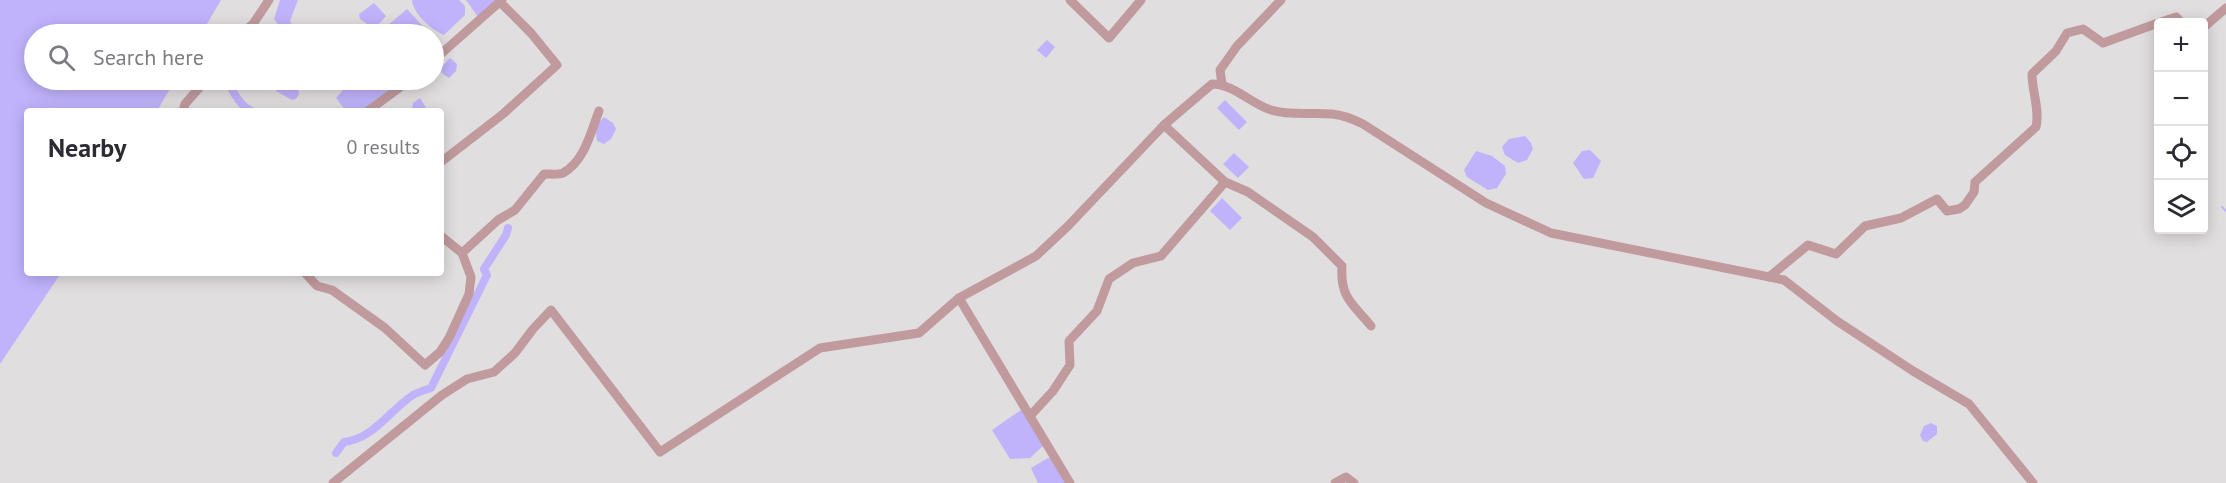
<!DOCTYPE html>
<meta charset="utf-8">
<style>
:root{--surface:#fff;--page:#f7f7f7;--text:#2b2b33;--muted:#7c7c81;--line:#e1e1e2}
body{margin:0;font-family:"PT Sans",sans-serif;background:var(--page);color:var(--text)}
.controls{position:absolute;right:18px;top:18px;display:grid;overflow:hidden;border-radius:6px;box-shadow:0 3px 15px #0003}
.controls button{width:54px;height:54px;display:grid;place-items:center;padding:0;border:0;border-bottom:2px solid var(--line);background:var(--surface);color:var(--text);font:30px sans-serif}
.list{margin:0;padding:0;list-style:none}
h2{display:flex;justify-content:space-between;align-items:center;height:78px;margin:0;padding:0 24px;font-size:26px}
h2 small{font-size:20px;font-weight:400;color:var(--muted)}
.icon{flex:none;width:33px;height:33px;fill:none;stroke:currentColor;stroke-width:2;stroke-linecap:round;stroke-linejoin:round}
.map{position:relative;flex:none;width:2226px;height:483px;overflow:hidden}
.search{position:absolute;background:var(--surface);box-shadow:0 3px 15px #0003;left:24px;top:24px;width:420px;height:66px;display:flex;align-items:center;gap:15px;box-sizing:border-box;padding:0 21px;border-radius:33px;color:var(--muted);font-size:22px}
.panel{position:absolute;background:var(--surface);box-shadow:0 3px 15px #0003;left:24px;top:108px;width:420px;height:168px;border-radius:6px}
.map>svg:first-child{display:block}
</style>
<div class="map">
<svg width="2226" height="483" viewBox="0 0 2226 483">
<rect width="100%" height="100%" fill="#e1dedf"/>
<!-- water -->
<g fill="#c0b3fc">
<polygon points="0,0 221,0 201,34 34,34 34,80 175,80 157,111 27,111 27,273 61,273 0,364"/>
<polygon points="280,0 298,0 290,21 298,34 285,34 274,19"/>
<path d="M 412,0 L 459,0 L 465,6 L 465,15 L 444,35 C 432,30 413,14 412,0 Z"/>
<polygon points="466,0 496,0 478,17"/>
<polygon points="374,3 386,16 377,26 367,24 360,19 359,14"/>
<polygon points="407,9 430,34 383,34 387,26"/>
<polygon points="1047,40 1055,47 1046,58 1037,50"/>
<polygon points="450,58 457,64 456,71 449,78 443,74 440,69"/>
<polygon points="280,80 294,80 297,82 299,94 296,99 292,100 276,91 276,85"/>
<polygon points="352,80 402,80 364,111 346,111 336,98"/>
<polygon points="420,98 428,111 412,109 413,103"/>
<polygon points="1225,100 1247,122 1239,130 1217,108"/>
<polygon points="604,117 613,123 616,129 611,139 604,144 597,141 595,127"/>
<polygon points="1525,136 1531,143 1533,149 1527,160 1518,163 1505,155 1502,147 1509,139"/>
<polygon points="1590,150 1601,161 1593,178 1584,179 1573,163 1582,151"/>
<polygon points="1476,151 1492,156 1505,166 1506,174 1497,188 1488,190 1467,177 1464,170"/>
<polygon points="1234,153 1249,167 1238,178 1223,164"/>
<polygon points="1222,198 1242,218 1230,230 1210,211"/>
<polygon points="1021,410 1044,445 1030,458 1010,459 992,430"/>
<polygon points="1931,423 1937,426 1937,434 1927,442 1923,441 1920,435 1924,426"/>
<polygon points="1048,458 1053,459 1067,483 1038,483 1031,468"/>
</g>
<g fill="none" stroke-linecap="round" stroke-linejoin="round">
<!-- stream -->
<polyline stroke="#c0b3fc" stroke-width="2" points="2222,207 2226,211"/>
<!-- canal -->
<g stroke="#c0b3fc" stroke-width="8">
<path d="M 227,80 C 233,91 239,106 252,111"/>
<path d="M 336,453 L 344,442 C 373,439 389,411 413,395 C 418,392 425,390 431,388 L 487,275 L 484,269 L 506,235 L 508,228"/>
</g>
<!-- minor -->
<g stroke="#c19a9d" stroke-width="9">
<polyline points="1070,0 1109,38 1141,0"/>
<polyline points="2161,22 2176,17 2181,22"/>
<polyline points="2204,27 2226,8"/>
<polyline points="241,34 253,24 269,0"/>
<polyline points="434,60 502,0"/>
<polyline points="1222,84 1220,70 1237,46 1281,0"/>
<polyline points="183,111 185,104 206,80"/>
<polyline points="368,111 410,80"/>
<path d="M 1164,125 L 1225,182 L 1248,192 L 1313,237 L 1342,266 C 1340,298 1352,303 1371,326"/>
<polyline points="441,162 503,114 557,65 531,33 500,2"/>
<polyline points="441,236 462,253"/>
<path d="M 305,273 L 317,286 L 332,290 L 385,328 L 425,365 L 440,352 L 449,338 L 469,294 L 471,277 L 462,253 L 498,220 L 515,210 L 544,174 C 550,174 559,175 563,173 C 585,161 591,131 599,111"/>
<path d="M 1769,277 L 1808,245 L 1836,254 L 1865,226 L 1901,218 L 1937,199 L 1947,211 L 1959,209 L 1965,205 L 1974,192 L 1975,182 L 2036,127 C 2040,110 2032,91 2032,74 L 2056,51 L 2067,33 L 2083,29 L 2103,43 L 2158,23"/>
<polyline points="959,298 1070,483"/>
<polyline points="1030,416 1053,391 1070,365 1069,341 1097,311 1109,279 1133,263 1161,256 1225,182"/>
<path d="M 333,483 L 442,395 L 467,379 L 494,372 L 515,353 L 533,329 L 551,310 L 660,452 L 820,348 L 919,333 L 959,298 L 1036,256 L 1068,226 L 1164,125 L 1212,84 C 1234,84 1251,104 1271,110 C 1292,116 1311,112 1332,114 C 1343,115 1353,119 1363,124 L 1486,203 L 1551,233 L 1784,280 L 1837,321 L 1913,371 L 1969,404 L 2033,483"/>
<polyline points="1335,483 1346,477 1354,483"/>
</g>
</g>
</svg>
<div class="controls">
<button>+</button>
<button>−</button>
<button><svg class="icon" aria-label="locate" viewBox="0 0 24 24"><circle cx="12" cy="12" r="6"/><path d="M12 2v4M12 18v4M2 12h4M18 12h4"/></svg></button>
<button><svg class="icon" aria-label="layers" viewBox="0 0 24 24"><path d="M12 4l9 5-9 5-9-5zM3 14l9 5 9-5"/></svg></button>
</div>
<div class="search"><svg class="icon" aria-label="search" viewBox="0 0 24 24"><circle cx="10" cy="10" r="6"/><path d="M15 15l6 6"/></svg>Search here</div>
<section class="panel">
<h2>Nearby<small>0 results</small></h2>
<ul class="list">
</ul>
</section>
</div>
